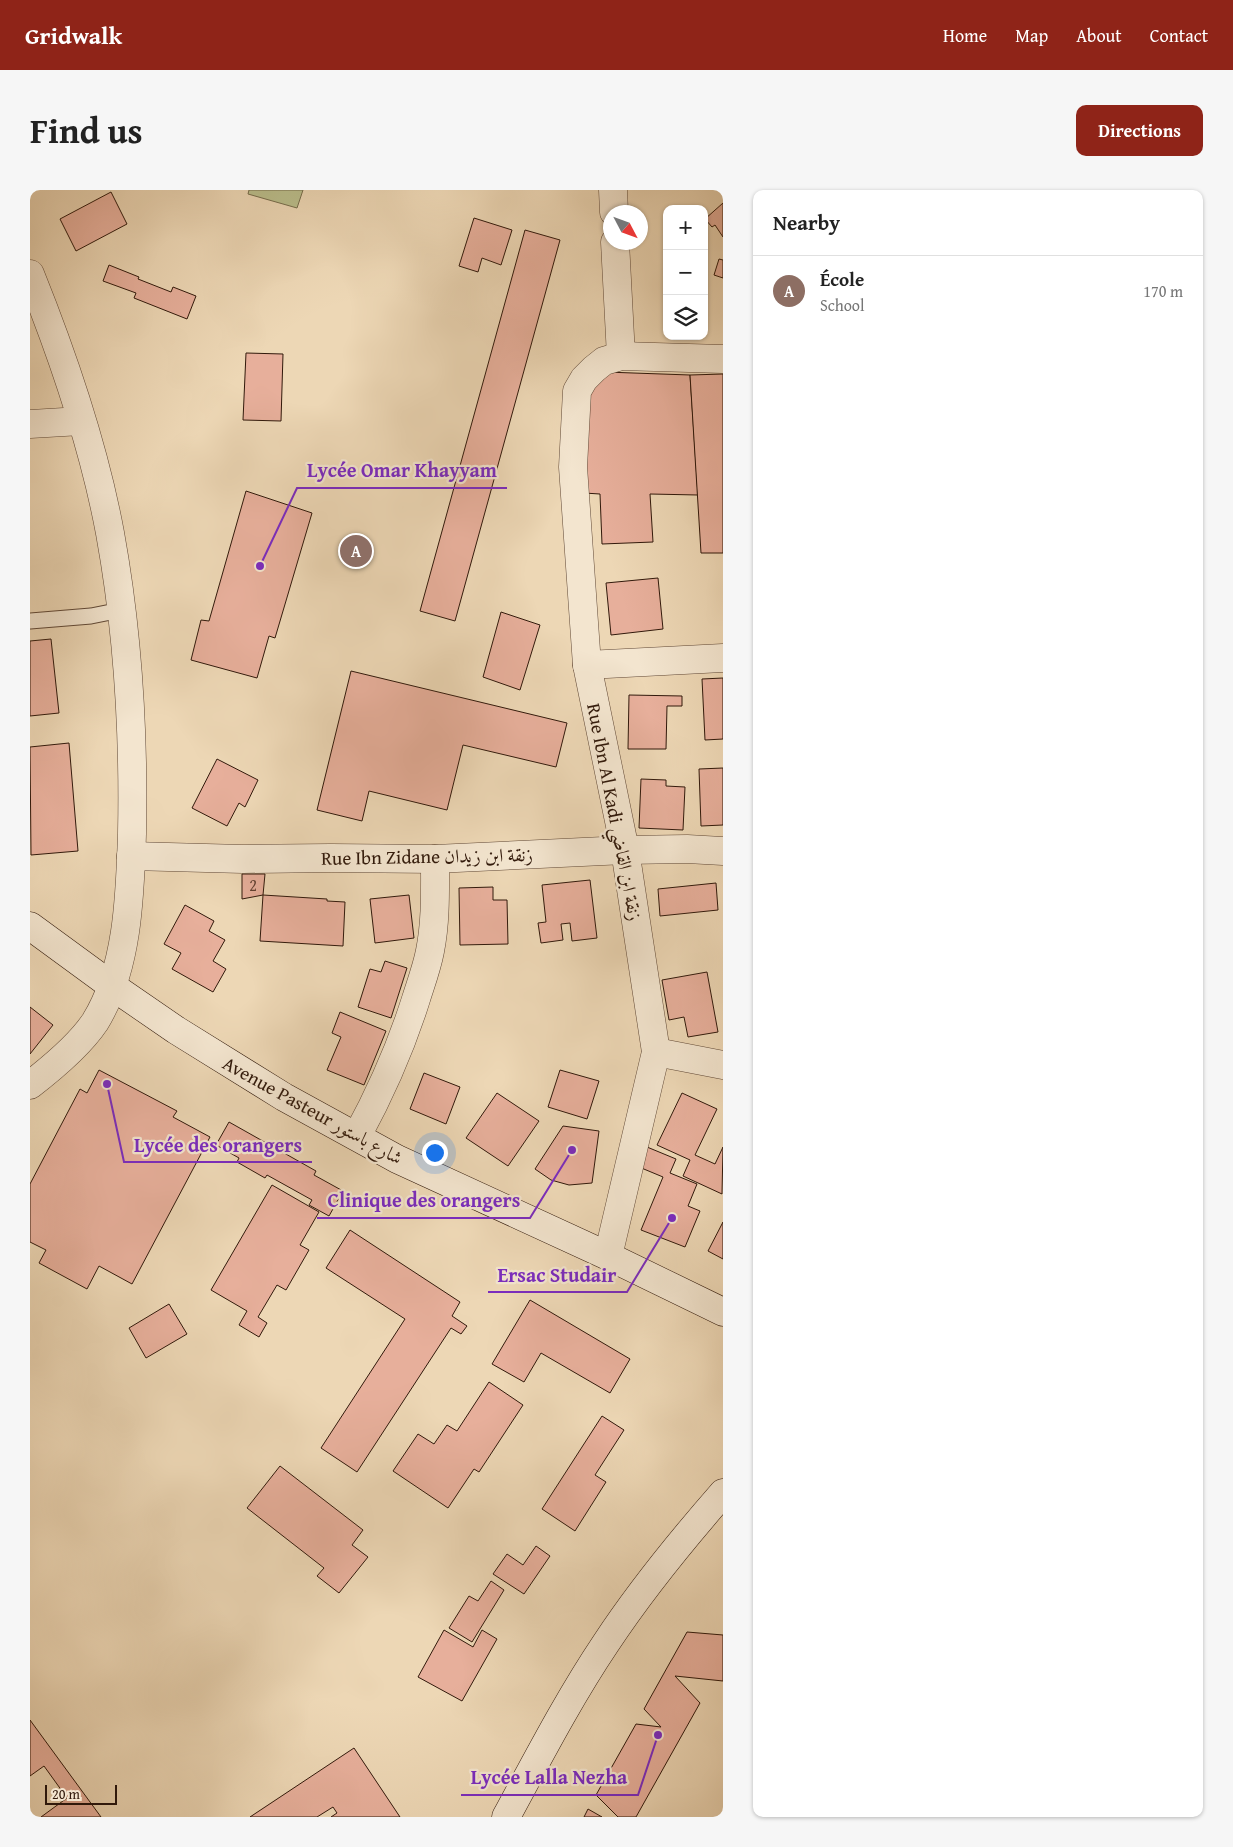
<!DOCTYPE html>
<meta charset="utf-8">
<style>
:root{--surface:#fff;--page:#f6f6f6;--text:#222;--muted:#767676;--line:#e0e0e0;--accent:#8f2418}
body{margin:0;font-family:"Gentium Book Plus",Amiri,serif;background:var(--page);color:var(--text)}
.controls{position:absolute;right:15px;top:15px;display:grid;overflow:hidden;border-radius:10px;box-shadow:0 1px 4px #0004}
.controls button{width:45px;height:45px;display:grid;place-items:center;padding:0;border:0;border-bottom:1px solid var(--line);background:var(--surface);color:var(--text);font:25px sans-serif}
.compass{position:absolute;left:573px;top:15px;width:45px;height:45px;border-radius:50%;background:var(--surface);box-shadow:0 1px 4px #0004;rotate:131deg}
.scale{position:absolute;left:15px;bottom:12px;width:72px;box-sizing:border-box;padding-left:5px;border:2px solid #31190b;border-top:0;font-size:14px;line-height:18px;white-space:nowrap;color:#31190b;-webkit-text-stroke:4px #f3e5cf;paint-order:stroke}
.you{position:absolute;left:404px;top:962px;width:18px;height:18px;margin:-12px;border:4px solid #fff;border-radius:50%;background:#1a73e8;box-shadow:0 0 0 8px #1a73e833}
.badge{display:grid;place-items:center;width:32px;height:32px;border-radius:50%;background:var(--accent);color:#fff;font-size:16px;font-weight:700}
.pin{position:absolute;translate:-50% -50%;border:2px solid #fff;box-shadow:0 1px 5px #0006}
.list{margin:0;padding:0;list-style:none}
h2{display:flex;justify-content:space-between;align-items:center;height:65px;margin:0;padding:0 20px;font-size:21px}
h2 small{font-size:16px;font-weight:400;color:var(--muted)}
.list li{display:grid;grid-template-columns:32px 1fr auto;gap:15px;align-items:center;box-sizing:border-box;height:70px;padding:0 20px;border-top:1px solid var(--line)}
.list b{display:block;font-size:19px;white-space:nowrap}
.list p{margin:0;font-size:16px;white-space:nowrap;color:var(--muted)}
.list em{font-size:16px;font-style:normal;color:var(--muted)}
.icon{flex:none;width:28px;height:28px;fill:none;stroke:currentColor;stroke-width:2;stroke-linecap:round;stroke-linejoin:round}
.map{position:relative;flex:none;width:693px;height:1627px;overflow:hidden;border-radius:10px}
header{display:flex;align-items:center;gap:30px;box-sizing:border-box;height:70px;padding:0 25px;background:var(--accent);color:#fff}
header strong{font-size:24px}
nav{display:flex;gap:28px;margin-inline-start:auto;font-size:18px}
.intro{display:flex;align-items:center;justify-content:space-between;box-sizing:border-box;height:120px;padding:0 30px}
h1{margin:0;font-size:35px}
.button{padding:12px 22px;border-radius:10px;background:var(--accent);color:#fff;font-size:18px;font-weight:700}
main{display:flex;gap:30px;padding:0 30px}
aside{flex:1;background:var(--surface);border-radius:10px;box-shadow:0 1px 4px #0004}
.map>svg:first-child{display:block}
</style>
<header>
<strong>Gridwalk</strong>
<nav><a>Home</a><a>Map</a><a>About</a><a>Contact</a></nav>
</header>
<div class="intro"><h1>Find us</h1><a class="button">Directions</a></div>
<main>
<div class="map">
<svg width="693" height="1627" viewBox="0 0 693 1627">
<rect width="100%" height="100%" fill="#edd7b5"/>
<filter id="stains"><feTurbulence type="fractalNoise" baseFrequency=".004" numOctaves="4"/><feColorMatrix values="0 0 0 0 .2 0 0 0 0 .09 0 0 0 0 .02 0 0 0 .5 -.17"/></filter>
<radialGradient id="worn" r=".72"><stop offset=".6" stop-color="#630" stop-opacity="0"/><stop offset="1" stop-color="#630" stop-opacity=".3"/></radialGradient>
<!-- green -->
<polygon fill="#babe8c" stroke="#766c4c" points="219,0 273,0 267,18 218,4"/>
<!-- building -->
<g fill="#e7af9b" stroke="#31190b">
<polygon points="81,2 97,34 46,61 30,29"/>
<polygon points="693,13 693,47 685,35 682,37 675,29"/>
<polygon points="444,28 482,40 471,75 452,68 448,82 429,76"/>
<polygon points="495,40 530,50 425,431 390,421"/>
<polygon points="689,69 693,70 693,88 684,85"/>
<polygon points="79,75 109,87 108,89 141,102 143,97 166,106 157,129 104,108 106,103 73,91"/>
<polygon points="216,163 253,164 251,231 213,230"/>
<polygon points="575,182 660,185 668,305 620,304 623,352 572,354 570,304 554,303 554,206"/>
<polygon points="693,184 693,363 671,363 660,185"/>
<polygon points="216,301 282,323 245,448 239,446 227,488 161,470 171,430 179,431"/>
<polygon points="628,388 633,439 581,445 576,393"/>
<polygon points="471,422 510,435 490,500 453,487"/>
<polygon points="21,449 29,523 0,526 0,451"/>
<polygon points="321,481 537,533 526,577 433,555 417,620 339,601 332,631 287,620"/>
<polygon points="693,488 693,549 675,550 672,489"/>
<polygon points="599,505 652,506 652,516 637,516 636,559 598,559"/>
<polygon points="39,553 48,661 1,665 0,557"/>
<polygon points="187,569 228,590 215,617 209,613 197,636 162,618"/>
<polygon points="693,578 693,635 671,636 669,579"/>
<polygon points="611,589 636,590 636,596 655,597 653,640 609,638"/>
<polygon points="212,684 235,684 233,705 212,709"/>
<polygon points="560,690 567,748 542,751 540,733 531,734 533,750 511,753 508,733 516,732 512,695"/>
<polygon points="686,693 688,720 630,726 628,699"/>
<polygon points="463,697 463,710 477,710 478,754 430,755 429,698"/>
<polygon points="233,705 297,709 297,711 315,712 313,756 230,751"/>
<polygon points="379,705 384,748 345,753 340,709"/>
<polygon points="155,715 184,731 179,741 195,750 183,771 196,779 183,802 142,779 151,763 134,754"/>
<polygon points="355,771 377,778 361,828 328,817 340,779 351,782"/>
<polygon points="677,782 688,842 658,847 654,827 639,830 632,790"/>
<polygon points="0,817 23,835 0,864"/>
<polygon points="310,822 356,841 334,895 297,880 311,847 302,843"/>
<polygon points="69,880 147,921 143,927 180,947 102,1094 69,1076 57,1099 9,1073 16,1060 0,1052 0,994 50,899 57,903"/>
<polygon points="530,880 569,891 557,929 518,917"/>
<polygon points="394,883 430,897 416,934 380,919"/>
<polygon points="467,903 509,931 478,976 436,948"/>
<polygon points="652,903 687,919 665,965 685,974 693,957 692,1004 653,986 660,970 627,955"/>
<polygon points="199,932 286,981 284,985 313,1001 299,1026 279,1015 282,1010 237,985 235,988 207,972 209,968 186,955"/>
<polygon points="533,936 569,941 562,993 539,995 521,990 505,979"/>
<polygon points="617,957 646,969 640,983 667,994 658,1016 670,1021 655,1057 611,1040 633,987 609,977"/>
<polygon points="242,995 289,1022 270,1055 279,1060 256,1100 247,1095 228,1127 237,1133 229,1147 209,1135 217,1121 181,1100"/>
<polygon points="693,1032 693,1069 678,1061"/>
<polygon points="320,1040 430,1112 422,1126 437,1136 431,1144 421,1138 327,1282 291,1258 375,1129 296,1078"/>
<polygon points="500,1110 600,1169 580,1203 511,1163 494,1192 462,1174"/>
<polygon points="139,1114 157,1144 116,1168 99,1138"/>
<polygon points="459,1192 493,1215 449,1282 444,1279 418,1318 363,1281 388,1244 404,1254 417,1235 427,1241"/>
<polygon points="572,1226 594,1240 565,1285 576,1292 545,1341 512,1319"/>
<polygon points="250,1276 333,1340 322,1355 338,1367 309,1403 287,1386 294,1378 217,1318"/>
<polygon points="506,1356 520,1366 494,1404 463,1384 477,1364 493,1375"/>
<polygon points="461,1391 474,1400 442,1452 419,1438 439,1406 448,1411"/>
<polygon points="414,1440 443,1457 452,1440 467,1449 432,1511 388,1487"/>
<polygon points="657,1442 693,1445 693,1491 645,1486 670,1513 606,1627 588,1627 566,1605 606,1534 631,1537 614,1519"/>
<polygon points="0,1530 71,1627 11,1627 37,1608 14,1576 0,1586"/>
<polygon points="324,1558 370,1627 301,1627 307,1623 303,1617 287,1627 220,1627"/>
<polygon points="558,1619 572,1627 554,1627"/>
</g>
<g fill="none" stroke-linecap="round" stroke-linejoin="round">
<defs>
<polyline id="lane" points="0,431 61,426 91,420"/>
<g id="street">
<polyline points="583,0 584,22"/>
<polyline points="585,52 591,166"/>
<path d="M 0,84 C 33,166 64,257 80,343 C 98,442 104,544 102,644 C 100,705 98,779 65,832 C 49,856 22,878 0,895"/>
<polyline points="0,234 51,231"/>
<polyline points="557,475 693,468"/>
<polyline points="101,666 213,669 301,668 405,669 595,660 657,659 693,661"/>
<polyline points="626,862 693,875"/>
<path d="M 327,946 C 351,902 371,857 386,809 C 391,793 397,777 400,761 C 406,731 405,700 405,669"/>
<polyline points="578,1066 626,862 595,660 557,475 543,277 547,201 554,189 564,179 574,171 591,166 693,169"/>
</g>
<g id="secondary">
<polyline points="0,736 82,796 146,840 254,907 367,969 578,1066 693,1122"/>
<path d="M 476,1627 C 508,1568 539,1508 576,1453 C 611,1400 651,1351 693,1303"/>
</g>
</defs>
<!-- lane casing -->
<use href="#lane" stroke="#604836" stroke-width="17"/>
<!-- street casing -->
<use href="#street" stroke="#604836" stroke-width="29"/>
<!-- secondary casing -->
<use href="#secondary" stroke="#31190b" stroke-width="29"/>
<!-- lane -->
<use href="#lane" stroke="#f3e5cf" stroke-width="15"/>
<!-- street -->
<use href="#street" stroke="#f3e5cf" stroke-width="28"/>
<!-- secondary -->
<use href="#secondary" stroke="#f3e5cf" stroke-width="28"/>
</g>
<g text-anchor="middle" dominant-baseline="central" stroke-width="4.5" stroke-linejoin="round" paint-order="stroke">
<!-- number labels -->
<g font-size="16" fill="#5e3e2f">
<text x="223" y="695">2</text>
</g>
<!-- street labels -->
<g font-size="19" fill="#31190b" stroke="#f3e5cf">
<text transform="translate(585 622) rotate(79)">Rue Ibn Al Kadi زنقة ابن القاضي</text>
<text transform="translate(397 666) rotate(-1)">Rue Ibn Zidane زنقة ابن زيدان</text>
<text transform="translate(283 920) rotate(29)">Avenue Pasteur شارع باستور</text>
</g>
</g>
<!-- callouts -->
<path fill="none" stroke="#7b2cbf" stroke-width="2" d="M230 376L267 298H477M77 894L94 972H282M542 960L500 1028H287M642 1028L597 1102H458M628 1545L608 1605H431"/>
<g fill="#7b2cbf" stroke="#f3e5cf" stroke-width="2">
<circle cx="230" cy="376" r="5"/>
<circle cx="77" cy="894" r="5"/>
<circle cx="542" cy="960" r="5"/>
<circle cx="642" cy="1028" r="5"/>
<circle cx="628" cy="1545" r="5"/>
</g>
<g font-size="20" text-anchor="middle" font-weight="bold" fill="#7b2cbf" stroke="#f3e5cf" stroke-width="4.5" stroke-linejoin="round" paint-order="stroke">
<text x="372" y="287">Lycée Omar Khayyam</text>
<text x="188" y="962">Lycée des orangers</text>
<text x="394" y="1017">Clinique des orangers</text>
<text x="527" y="1092">Ersac Studair</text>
<text x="519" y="1594">Lycée Lalla Nezha</text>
</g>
<rect width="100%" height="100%" filter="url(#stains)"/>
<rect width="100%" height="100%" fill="url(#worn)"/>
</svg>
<div class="controls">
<button>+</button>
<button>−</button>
<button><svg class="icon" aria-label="layers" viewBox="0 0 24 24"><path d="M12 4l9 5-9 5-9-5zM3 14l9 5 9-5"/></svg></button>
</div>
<svg class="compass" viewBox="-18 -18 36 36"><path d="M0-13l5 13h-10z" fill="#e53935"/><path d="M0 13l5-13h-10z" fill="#767676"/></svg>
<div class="scale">20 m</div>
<div class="you"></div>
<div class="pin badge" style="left:326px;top:361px;background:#8d6e63">A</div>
</div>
<aside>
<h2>Nearby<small></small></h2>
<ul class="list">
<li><span class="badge" style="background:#8d6e63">A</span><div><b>École</b><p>School</p></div><em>170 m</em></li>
</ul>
</aside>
</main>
